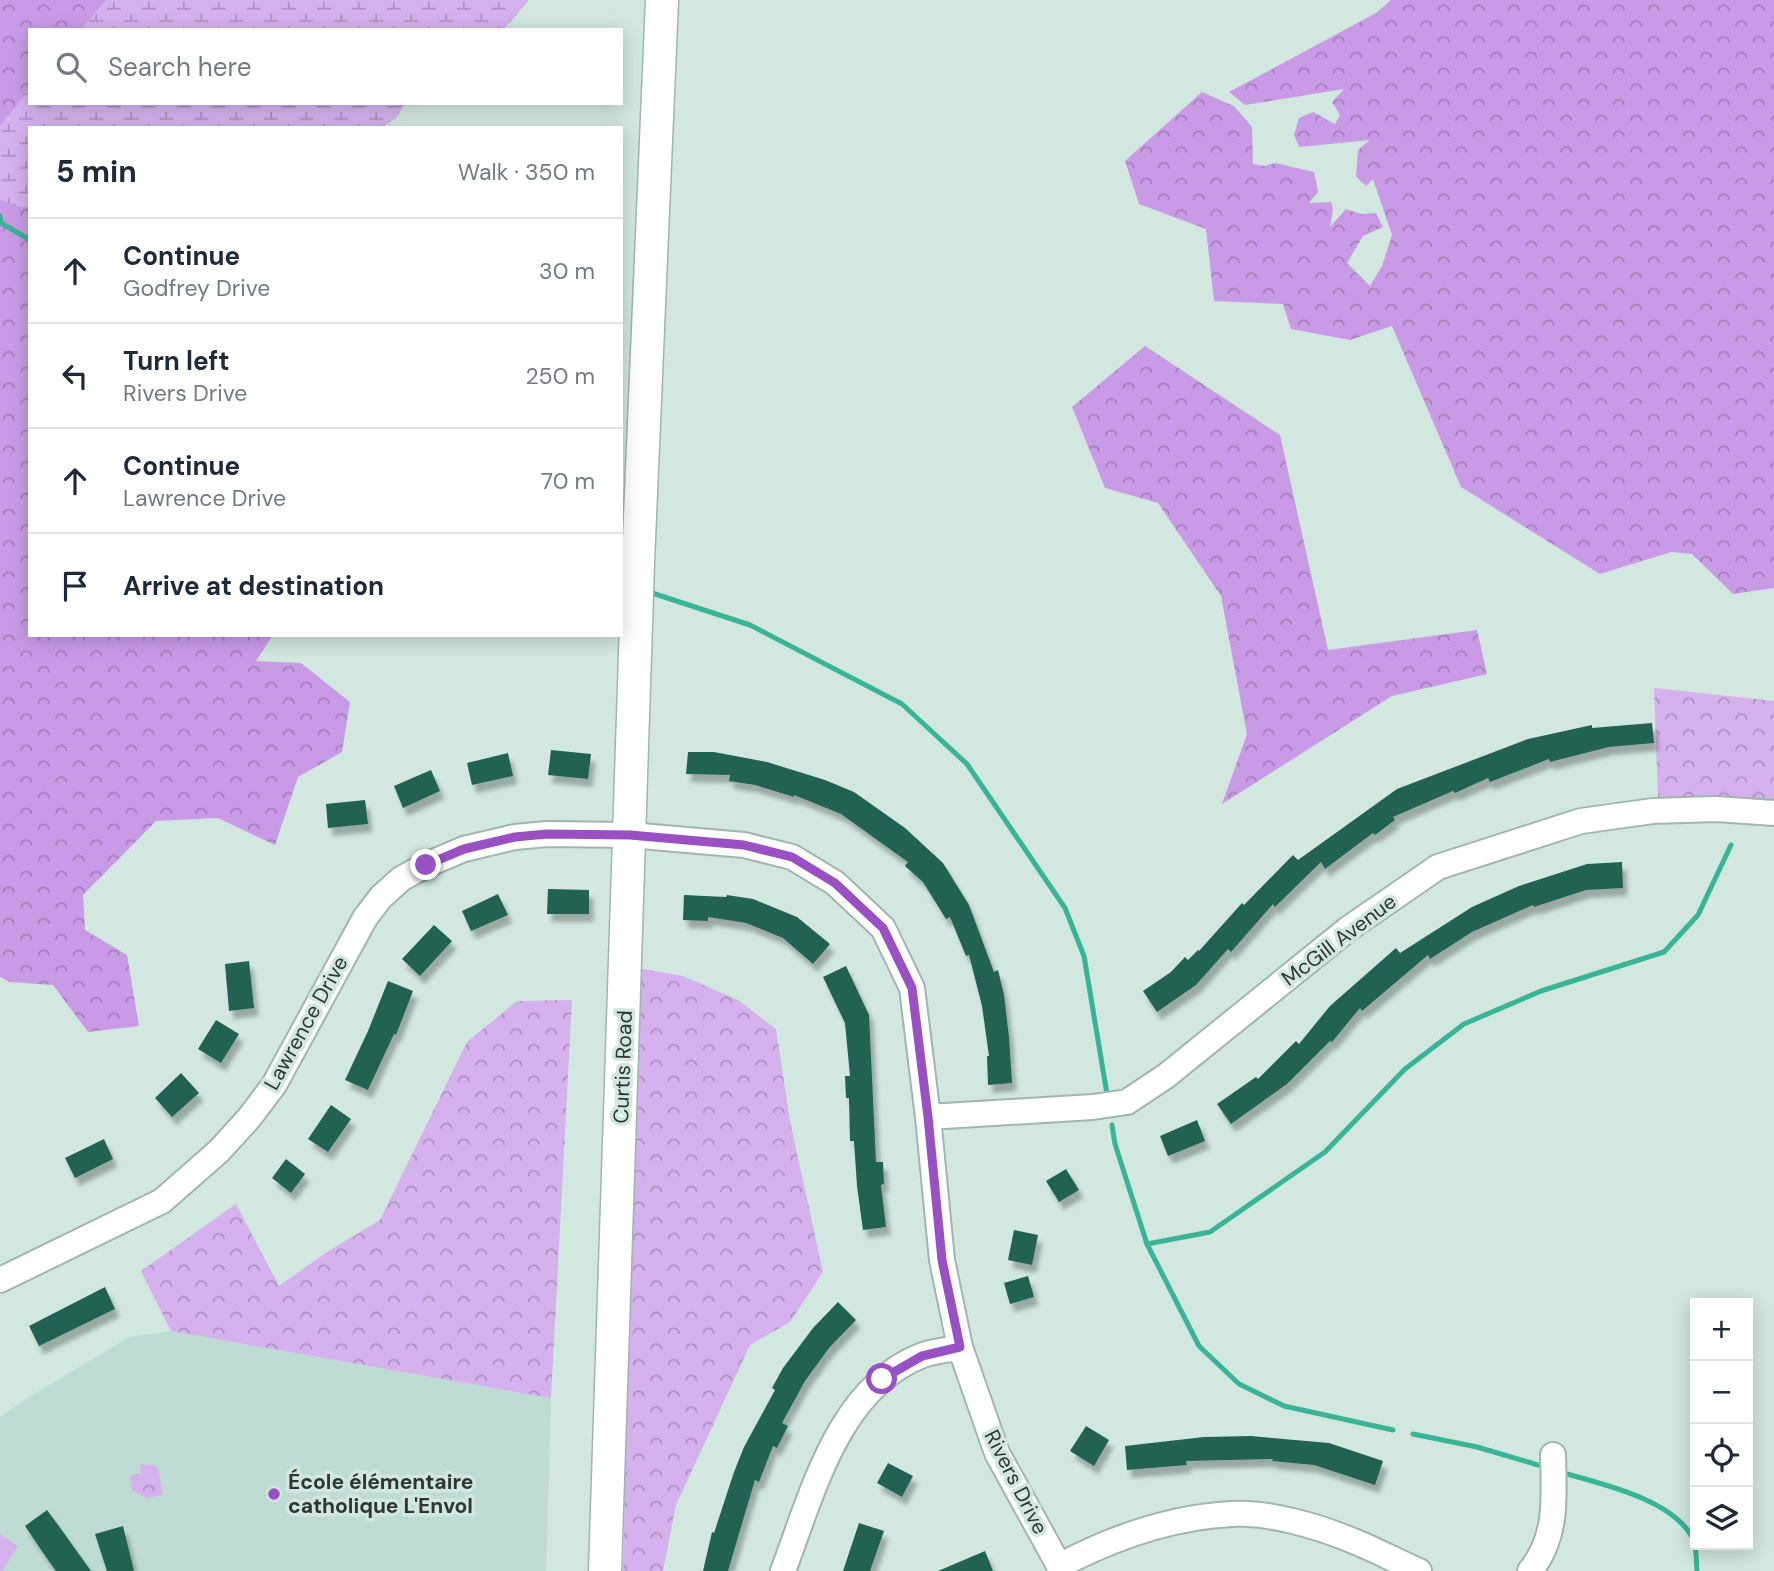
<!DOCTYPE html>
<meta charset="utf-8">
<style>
:root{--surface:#fff;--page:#f6f6f7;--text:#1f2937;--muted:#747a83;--line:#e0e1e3}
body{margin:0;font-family:"DM Sans",sans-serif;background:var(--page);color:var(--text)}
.controls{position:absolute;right:21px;bottom:21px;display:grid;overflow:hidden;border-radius:0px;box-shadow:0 4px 18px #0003}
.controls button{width:63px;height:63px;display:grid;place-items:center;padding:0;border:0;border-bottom:2px solid var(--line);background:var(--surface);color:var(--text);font:35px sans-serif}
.stop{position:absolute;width:21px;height:21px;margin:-16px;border:5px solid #9950c3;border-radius:50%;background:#fff}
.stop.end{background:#9950c3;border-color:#fff;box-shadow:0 2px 7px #0008}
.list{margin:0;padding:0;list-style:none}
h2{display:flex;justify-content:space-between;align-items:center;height:91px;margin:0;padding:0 28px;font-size:30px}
h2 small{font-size:23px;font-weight:400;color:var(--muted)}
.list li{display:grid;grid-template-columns:46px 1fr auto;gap:21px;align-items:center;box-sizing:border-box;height:105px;padding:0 28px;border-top:2px solid var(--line)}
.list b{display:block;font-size:26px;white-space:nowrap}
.list p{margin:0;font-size:23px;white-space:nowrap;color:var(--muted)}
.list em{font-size:23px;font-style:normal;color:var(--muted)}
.icon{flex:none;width:38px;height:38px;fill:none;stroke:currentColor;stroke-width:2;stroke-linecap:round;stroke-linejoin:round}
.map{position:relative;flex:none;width:1774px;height:1571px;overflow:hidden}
.search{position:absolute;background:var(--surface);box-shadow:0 4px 18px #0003;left:28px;top:28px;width:595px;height:77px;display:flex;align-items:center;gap:18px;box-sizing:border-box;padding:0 24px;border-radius:0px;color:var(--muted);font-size:26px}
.panel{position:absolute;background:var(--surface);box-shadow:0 4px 18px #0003;left:28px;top:126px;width:595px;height:511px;border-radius:0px}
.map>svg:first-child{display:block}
</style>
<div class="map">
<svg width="1774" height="1571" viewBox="0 0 1774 1571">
<defs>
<pattern id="forest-crowns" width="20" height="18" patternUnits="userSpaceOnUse" patternTransform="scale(1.75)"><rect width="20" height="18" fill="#c99be6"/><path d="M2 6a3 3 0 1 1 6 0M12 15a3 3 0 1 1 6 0" fill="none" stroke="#a47fbb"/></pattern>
<pattern id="wetland-marsh" width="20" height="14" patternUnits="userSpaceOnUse" patternTransform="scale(1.75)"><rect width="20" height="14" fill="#d5b1ed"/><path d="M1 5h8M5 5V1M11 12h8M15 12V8" fill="none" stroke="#ad91c1"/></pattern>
<pattern id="park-crowns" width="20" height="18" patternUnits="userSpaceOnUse" patternTransform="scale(1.75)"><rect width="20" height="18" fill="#d5b1ed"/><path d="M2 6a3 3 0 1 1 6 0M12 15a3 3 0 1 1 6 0" fill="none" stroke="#ad91c1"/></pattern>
<filter id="shadow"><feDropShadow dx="4.5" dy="8" stdDeviation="2" flood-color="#0004"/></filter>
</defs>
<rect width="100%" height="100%" fill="#d2e7e0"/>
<!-- built -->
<polygon fill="#bedcd3" points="171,1331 551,1398 546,1571 0,1571 0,1417 21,1402 129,1337"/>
<!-- forest -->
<g fill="url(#forest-crowns)">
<polygon points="0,0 529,0 503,30 30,30 30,103 405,103 396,118 380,128 30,128 30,635 273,635 256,661 301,663 350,702 342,752 298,777 275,845 218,818 156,821 83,895 85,930 127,955 139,1026 88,1032 53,985 10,982 0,977"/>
<polygon points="1391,0 1774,0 1774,588 1733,594 1692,554 1671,552 1600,574 1461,487 1392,326 1350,340 1291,329 1283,304 1214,301 1206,229 1139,204 1125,161 1202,92 1234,106 1252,127 1253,164 1265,166 1275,163 1314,172 1318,192 1309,203 1331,202 1333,210 1330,227 1346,209 1361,214 1376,213 1383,227 1363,236 1347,263 1370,286 1382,266 1392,235 1373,179 1366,186 1356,176 1358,150 1370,140 1299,147 1294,135 1299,118 1313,112 1335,124 1340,115 1332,102 1344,89 1245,105 1229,92 1376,13"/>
<polygon points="1145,346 1280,435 1328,650 1477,630 1487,674 1392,696 1222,804 1247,734 1221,596 1158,503 1105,488 1072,407"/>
</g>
<!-- wetland -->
<g fill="url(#wetland-marsh)">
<polygon points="106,0 529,0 503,30 80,30"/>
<polygon points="30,88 30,103 405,103 396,118 377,128 30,128 30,207 19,207 0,200 0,126"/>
</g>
<!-- park -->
<g fill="url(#park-crowns)">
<polygon points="1654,688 1774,701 1774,807 1658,797"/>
<polygon points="637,968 683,976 738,1000 776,1029 790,1121 823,1272 790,1322 750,1345 676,1505 663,1571 623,1571"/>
<polygon points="572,1000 551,1398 171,1331 141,1271 236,1204 279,1286 327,1252 380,1220 467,1042 517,1001"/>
<polygon points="140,1464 155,1465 158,1468 163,1495 146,1498 132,1490 130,1476 141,1473"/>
</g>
<!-- garden -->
<polygon fill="#d5b1ed" points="0,1534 18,1546 2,1571 0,1571"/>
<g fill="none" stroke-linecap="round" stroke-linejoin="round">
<!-- stream -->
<g stroke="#39b497" stroke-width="5">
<polyline points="0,216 1,223 30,240"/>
<polyline points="649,592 750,625 902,704 967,764 1065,908 1084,956 1107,1094"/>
<polyline points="1112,1125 1115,1144 1147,1244 1199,1346 1239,1384 1284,1406 1393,1430"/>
<polyline points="1147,1244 1210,1232 1325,1152 1405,1069 1464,1024 1541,991 1664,952 1698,915 1731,845"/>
<polyline points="1413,1434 1477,1447 1538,1465"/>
<path d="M 1567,1474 C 1606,1485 1672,1500 1693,1538 C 1697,1546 1696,1562 1697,1571"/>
</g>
</g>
<!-- building -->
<g fill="#236252" filter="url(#shadow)">
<polygon points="1652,723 1654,743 1609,747 1550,762 1549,759 1490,782 1488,778 1455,793 1453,791 1393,817 1395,820 1375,835 1373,833 1325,869 1321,862 1275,907 1273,904 1231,952 1228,949 1196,985 1157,1012 1143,991 1171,972 1185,957 1188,960 1198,950 1199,951 1242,903 1244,905 1293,855 1298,860 1397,789 1528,739 1592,725 1592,728"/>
<polygon points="551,750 591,754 588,779 548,775"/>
<polygon points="688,752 714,752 767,762 825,780 854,792 905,828 943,863 969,905 994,972 998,970 1004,995 1009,1037 1012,1083 988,1085 987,1056 989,1056 982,1006 969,955 966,956 950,917 946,919 923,882 905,866 908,862 841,814 794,795 794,797 755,785 729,781 730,775 686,774"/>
<polygon points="508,753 513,776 472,785 467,763"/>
<polygon points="431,770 440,791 403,808 394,786"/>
<polygon points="365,800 368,824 328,828 326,804"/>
<polygon points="1622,862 1623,888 1586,890 1534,907 1533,905 1472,932 1430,959 1428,955 1362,1011 1360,1008 1332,1042 1330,1041 1287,1084 1231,1124 1217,1104 1256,1077 1258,1079 1296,1041 1299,1044 1330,1006 1396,948 1400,953 1472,907 1519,886 1587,864"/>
<polygon points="548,889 589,890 589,914 547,914"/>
<polygon points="498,894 508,915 471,931 462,911"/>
<polygon points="684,895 726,897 727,895 753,899 797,917 830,944 813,964 783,938 746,923 708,917 708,921 683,920"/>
<polygon points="434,925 452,941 420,976 402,959"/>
<polygon points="249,961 254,1008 229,1011 225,964"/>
<polygon points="846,966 869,1015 876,1162 883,1162 884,1184 881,1185 886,1227 863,1230 857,1186 854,1141 850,1141 849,1098 846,1098 845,1076 850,1076 845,1023 823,977"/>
<polygon points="388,981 413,991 396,1035 394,1034 368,1090 345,1080 368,1031"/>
<polygon points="216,1020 239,1034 221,1063 198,1049"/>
<polygon points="181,1073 199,1093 172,1117 155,1098"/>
<polygon points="331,1105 351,1119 328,1152 308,1139"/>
<polygon points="1197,1120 1205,1141 1168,1156 1160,1136"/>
<polygon points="104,1139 113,1159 75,1178 65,1158"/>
<polygon points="286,1159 305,1174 291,1193 272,1178"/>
<polygon points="1066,1169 1079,1190 1059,1202 1046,1181"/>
<polygon points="1014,1230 1038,1235 1032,1265 1008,1260"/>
<polygon points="1028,1276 1034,1297 1010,1304 1004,1283"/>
<polygon points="105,1287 115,1309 39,1346 29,1326"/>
<polygon points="838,1302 856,1320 829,1348 805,1381 782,1423 788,1426 777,1448 773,1446 759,1482 755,1480 728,1571 703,1571 712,1532 714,1533 734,1472 744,1447 775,1390 772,1388 783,1368 813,1328"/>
<polygon points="1086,1426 1109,1440 1094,1466 1070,1451"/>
<polygon points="1251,1436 1329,1443 1383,1461 1375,1485 1314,1465 1272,1461 1273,1459 1186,1461 1187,1465 1127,1470 1125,1446 1204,1437"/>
<polygon points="888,1463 913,1476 902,1497 877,1483"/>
<polygon points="47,1510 61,1529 91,1571 56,1571 46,1557 25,1526"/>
<polygon points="859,1523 884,1531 870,1571 843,1571"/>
<polygon points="123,1526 134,1571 107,1571 95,1534"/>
<polygon points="985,1551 993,1571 938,1571"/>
</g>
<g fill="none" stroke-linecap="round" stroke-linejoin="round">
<defs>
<g id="minor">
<polyline points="928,1117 1093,1107 1127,1102 1166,1076 1348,929 1438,867 1581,821 1653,811 1716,809 1774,813"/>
<polyline points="0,1280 162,1201 219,1151 249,1118 274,1085 365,918 381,897 401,879 426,865 464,849 515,837 547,834 630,835 744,845 792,857 835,883 883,928 912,988 928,1117 942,1260 960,1347 997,1453 1062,1571"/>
<path d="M 1059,1566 C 1112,1538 1172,1517 1232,1514 C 1269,1512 1317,1526 1351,1540 C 1374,1549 1396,1561 1419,1571"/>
<path d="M 783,1571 C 812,1495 838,1387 923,1355 C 934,1351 948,1350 960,1347"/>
<path d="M 1530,1571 C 1558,1537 1554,1497 1553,1455"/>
</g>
<polyline id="major" points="605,1571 638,563 662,0"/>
</defs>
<!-- minor casing -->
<use href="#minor" stroke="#a1b5ae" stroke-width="28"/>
<!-- major casing -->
<use href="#major" stroke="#a1b5ae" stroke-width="35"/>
<!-- minor -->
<use href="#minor" stroke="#fff" stroke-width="24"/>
<!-- major -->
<use href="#major" stroke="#fff" stroke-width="32"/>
</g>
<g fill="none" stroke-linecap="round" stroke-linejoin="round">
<!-- route -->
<polyline stroke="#9950c3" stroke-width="9" points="426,865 464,849 515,837 547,834 630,835 744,845 792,857 835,883 883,928 912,988 928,1117 942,1260 960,1347 922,1356 882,1379"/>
</g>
<!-- markers -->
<circle fill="#9950c3" stroke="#d2e7e0" stroke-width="2.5" cx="274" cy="1494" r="7"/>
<g text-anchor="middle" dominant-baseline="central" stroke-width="7" stroke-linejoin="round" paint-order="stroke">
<!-- street labels -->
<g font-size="21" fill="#2e3633" stroke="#d2e7e0">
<text transform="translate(1339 940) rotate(-37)">McGill Avenue</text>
<text transform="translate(306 1023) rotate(-61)">Lawrence Drive</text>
<text transform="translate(623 1067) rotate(-88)">Curtis Road</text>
<text transform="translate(1016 1482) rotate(63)">Rivers Drive</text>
</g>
<!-- poi labels -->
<g font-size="21" font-weight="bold" fill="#2e3633" stroke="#d2e7e0" text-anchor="start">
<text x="288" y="1482">École élémentaire<tspan x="288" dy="24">catholique L'Envol</tspan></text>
</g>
</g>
</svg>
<div class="controls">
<button>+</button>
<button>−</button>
<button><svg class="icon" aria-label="locate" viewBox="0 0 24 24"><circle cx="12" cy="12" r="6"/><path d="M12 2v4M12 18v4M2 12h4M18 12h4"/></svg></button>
<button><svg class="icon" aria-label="layers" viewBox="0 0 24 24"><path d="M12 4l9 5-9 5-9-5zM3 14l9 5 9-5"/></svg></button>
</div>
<div class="stop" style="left:882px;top:1379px"></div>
<div class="stop end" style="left:426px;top:865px"></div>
<div class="search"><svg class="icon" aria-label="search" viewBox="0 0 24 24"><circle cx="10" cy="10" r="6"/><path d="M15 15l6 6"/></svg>Search here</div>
<section class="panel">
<h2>5 min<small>Walk · 350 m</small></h2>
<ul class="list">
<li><svg class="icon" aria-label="ahead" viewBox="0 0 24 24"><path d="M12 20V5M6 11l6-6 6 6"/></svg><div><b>Continue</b><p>Godfrey Drive</p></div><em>30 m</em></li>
<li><svg class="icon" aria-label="left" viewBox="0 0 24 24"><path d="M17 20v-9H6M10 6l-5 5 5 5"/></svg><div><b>Turn left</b><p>Rivers Drive</p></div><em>250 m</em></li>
<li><svg class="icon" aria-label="ahead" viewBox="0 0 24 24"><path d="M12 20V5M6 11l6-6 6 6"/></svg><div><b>Continue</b><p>Lawrence Drive</p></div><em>70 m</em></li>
<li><svg class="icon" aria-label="arrive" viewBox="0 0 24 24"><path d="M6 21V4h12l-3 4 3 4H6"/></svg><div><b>Arrive at destination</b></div></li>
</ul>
</section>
</div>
